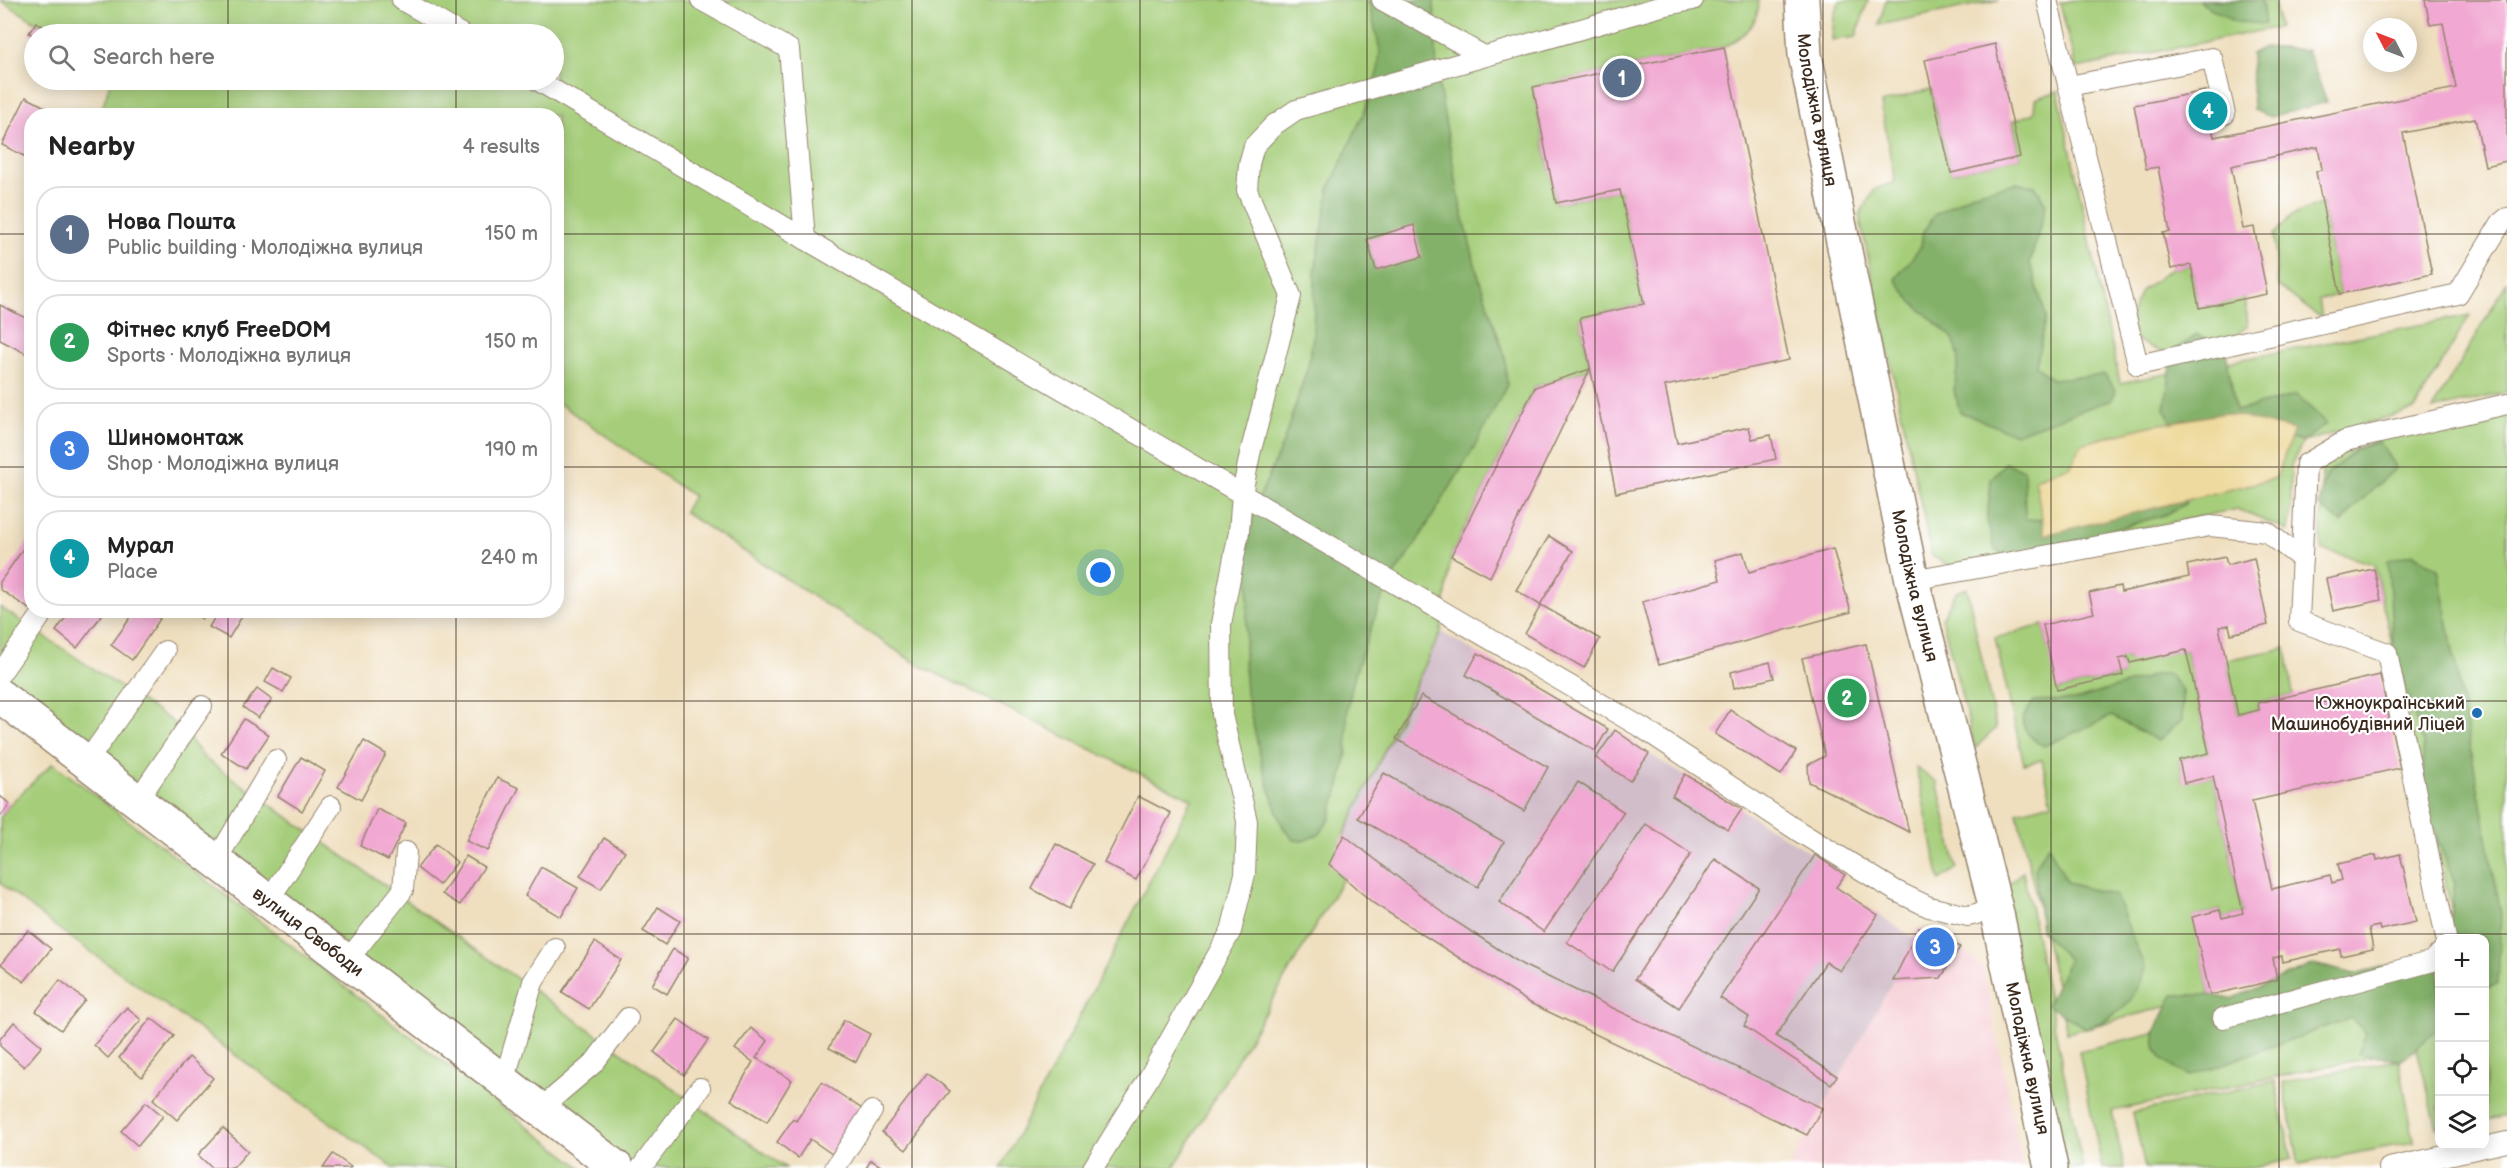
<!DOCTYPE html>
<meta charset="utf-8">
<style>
:root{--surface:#fff;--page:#f6f6f6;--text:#222;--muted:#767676;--line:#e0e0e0;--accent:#1f6fb2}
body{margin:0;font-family:"Balsamiq Sans",sans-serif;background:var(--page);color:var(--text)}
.controls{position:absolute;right:18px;bottom:18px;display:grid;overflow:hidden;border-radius:12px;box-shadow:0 3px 15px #0003}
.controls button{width:54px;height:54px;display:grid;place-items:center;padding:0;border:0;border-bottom:2px solid var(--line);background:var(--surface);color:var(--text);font:30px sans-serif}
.compass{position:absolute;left:2363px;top:18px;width:54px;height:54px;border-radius:50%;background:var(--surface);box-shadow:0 3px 15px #0003;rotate:312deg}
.you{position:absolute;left:1101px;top:573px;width:21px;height:21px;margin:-15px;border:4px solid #fff;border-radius:50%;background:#1a73e8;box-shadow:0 0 0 9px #1a73e833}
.badge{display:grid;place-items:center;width:39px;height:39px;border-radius:50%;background:var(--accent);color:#fff;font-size:20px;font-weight:700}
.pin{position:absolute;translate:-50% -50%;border:3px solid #fff;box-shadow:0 2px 6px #0006}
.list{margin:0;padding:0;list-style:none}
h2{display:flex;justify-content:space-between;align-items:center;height:78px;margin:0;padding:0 24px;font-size:26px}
h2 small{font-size:20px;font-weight:400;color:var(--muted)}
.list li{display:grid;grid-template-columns:39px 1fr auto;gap:18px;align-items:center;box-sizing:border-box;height:96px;margin:0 12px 12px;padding:0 12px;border:2px solid var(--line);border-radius:24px}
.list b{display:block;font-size:22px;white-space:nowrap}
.list p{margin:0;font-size:20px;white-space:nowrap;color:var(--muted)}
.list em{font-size:20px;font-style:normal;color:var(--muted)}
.icon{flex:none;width:33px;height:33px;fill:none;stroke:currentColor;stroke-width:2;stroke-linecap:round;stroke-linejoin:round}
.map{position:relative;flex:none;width:2507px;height:1168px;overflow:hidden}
.search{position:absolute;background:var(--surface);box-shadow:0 3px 15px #0003;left:24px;top:24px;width:540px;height:66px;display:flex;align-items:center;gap:15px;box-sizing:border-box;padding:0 21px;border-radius:33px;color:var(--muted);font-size:22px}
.panel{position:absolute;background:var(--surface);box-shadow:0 3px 15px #0003;left:24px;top:108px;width:540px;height:510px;border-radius:24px}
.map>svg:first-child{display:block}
</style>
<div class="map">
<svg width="2507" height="1168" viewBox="0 0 2507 1168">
<rect width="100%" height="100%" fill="#fff"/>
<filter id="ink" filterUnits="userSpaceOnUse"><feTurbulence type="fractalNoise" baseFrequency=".0167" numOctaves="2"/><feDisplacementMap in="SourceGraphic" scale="12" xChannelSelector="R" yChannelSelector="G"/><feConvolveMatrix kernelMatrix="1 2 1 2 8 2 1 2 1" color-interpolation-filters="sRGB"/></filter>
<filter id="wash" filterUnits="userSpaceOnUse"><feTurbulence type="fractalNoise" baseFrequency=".008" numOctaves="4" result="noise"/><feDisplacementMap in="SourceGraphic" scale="24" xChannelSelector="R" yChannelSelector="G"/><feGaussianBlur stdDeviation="1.35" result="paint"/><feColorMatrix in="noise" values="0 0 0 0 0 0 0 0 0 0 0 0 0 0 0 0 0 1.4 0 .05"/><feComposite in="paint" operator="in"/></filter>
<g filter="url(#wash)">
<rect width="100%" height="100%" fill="#efdfbf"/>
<!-- built -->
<polygon fill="#f6cfd6" points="1960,947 1983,968 2023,1168 1789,1168 1893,981 1941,978"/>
<!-- industrial -->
<polygon fill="#d1bdc9" points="1441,632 1608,729 1615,730 1649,754 1815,855 1845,875 1837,888 1914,938 1893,981 1807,1135 1530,1003 1373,903 1329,864"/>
<!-- green -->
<g fill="#a6ce7a" stroke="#707c4c" stroke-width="1.5">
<path d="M 0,0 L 1759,0 C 1758,27 1745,34 1724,47 L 1533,87 L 1556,203 L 1620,190 L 1644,304 L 1580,318 L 1590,369 L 1535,387 L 1451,556 L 1441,632 L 1344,835 L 1344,877 L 1174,1168 L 1001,1168 L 1192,799 L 917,664 L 684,512 L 693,496 L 557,402 L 556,116 L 100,115 L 111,80 L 554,80 L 554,34 L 55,34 Z"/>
<polygon points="1840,0 1868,0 1856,37 1832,40 1834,16"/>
<polygon points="1886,0 1999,0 1879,25"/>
<polygon points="2073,0 2274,0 2279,27 2076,68 2060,3"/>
<polygon points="1931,89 1951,173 2020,157 2013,121 2034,113 2035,99 2058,91 2120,383 2470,315 2415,409 2303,442 2291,465 2291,509 2288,531 2237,509 1952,567 1932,556 1859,215 1875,189 1895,182 1881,103"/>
<polygon points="2322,203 2340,294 2319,300 2322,319 2278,286 2274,235 2291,216"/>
<polygon points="2191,265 2199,307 2245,298 2248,326 2227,341 2168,355 2134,339 2131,315 2141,291 2171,269"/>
<polygon points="2507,282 2507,392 2432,410"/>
<polygon points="2507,409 2507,1116 2485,1120 2484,938 2458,938 2374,564 2321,549 2322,462 2397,432"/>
<polygon points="1967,588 1996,728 1975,748 1942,618 1956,592"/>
<polygon points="0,607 182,728 204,758 786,1168 635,1168 0,680"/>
<polygon points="2043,625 2058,690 2123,675 2119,659 2128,657 2130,662 2186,650 2209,753 2179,760 2184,782 2213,776 2243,913 2222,918 2220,910 2193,917 2210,995 2067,1033 2017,812 2052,803 2042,760 2024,764 1995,638"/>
<polygon points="2286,648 2293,695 2258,703 2259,710 2238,715 2226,660"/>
<polygon points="53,763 582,1168 394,1168 56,927 0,883 0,817 10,804"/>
<polygon points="1916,768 1937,782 1957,868 1940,880"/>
<polygon points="2023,871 2083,1168 2059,1168 2004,889"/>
<polygon points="2439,964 2439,1128 2437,1128 2417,1048 2112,1111 2124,1168 2102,1168 2079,1051"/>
<polygon points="2399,1060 2414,1142 2299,1164 2283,1082"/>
<polygon points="2275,1081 2292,1159 2253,1168 2145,1168 2133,1113"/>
</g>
<!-- forest -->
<g fill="#84b16a" stroke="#606e44" stroke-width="1.5">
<polygon points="1368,0 1434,0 1437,76 1460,203 1477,272 1505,357 1507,385 1474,448 1415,545 1394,575 1378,608 1355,674 1347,710 1347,751 1342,778 1330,818 1320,834 1303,841 1294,840 1283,827 1276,809 1263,768 1246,693 1244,661 1249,584 1247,553 1248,533 1256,505 1283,443 1308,366 1313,337 1315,271 1329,189 1365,110 1378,73 1380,50"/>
<polygon points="2199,0 2262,0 2265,24 2236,22 2201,3"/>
<polygon points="2264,47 2307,50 2327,102 2270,117 2253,110 2251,54"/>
<polygon points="2015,183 2035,186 2046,204 2030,263 2046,316 2036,366 2052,379 2105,375 2116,392 2111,400 2015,434 1960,412 1954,390 1959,356 1952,337 1913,303 1895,279 1921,247 1923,232 1934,215 1971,194"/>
<polygon points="2197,335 2226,352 2236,411 2296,395 2327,423 2303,442 2258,431 2178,438 2165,409 2173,351"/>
<polygon points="2379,442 2396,468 2353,508 2342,523 2319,506 2326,475 2358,448"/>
<polygon points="2005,463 2024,470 2025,519 2045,520 2188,486 2185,504 2167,514 2012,560 1995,550 1987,521 1991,479"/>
<polygon points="2413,554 2438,569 2501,914 2498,984 2485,988 2484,938 2448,938 2455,883 2424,806 2423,743 2393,647 2388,560"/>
<path d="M 2158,674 L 2169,674 L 2182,690 L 2182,720 L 2158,741 L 2112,716 L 2044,746 C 2036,743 2021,730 2023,719 C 2024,713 2031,706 2034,701 L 2075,700 Z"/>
<path d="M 2048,845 L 2068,883 L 2116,896 L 2145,969 C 2141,978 2138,988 2133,996 C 2125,1010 2101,1024 2086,1028 L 2047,1005 L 2069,960 L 2041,930 L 2035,868 Z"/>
<path d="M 2439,953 L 2439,1027 L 2417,1048 L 2399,1060 L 2358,1054 L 2366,1033 L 2351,1018 L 2190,1076 C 2139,1054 2152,1034 2174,995 L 2210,995 L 2231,999 L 2314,964 L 2354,974 Z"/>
</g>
<!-- sand -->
<polygon fill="#eeda9e" stroke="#94825e" stroke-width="1.5" points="2225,413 2294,430 2276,478 2045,535 2035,479 2071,466 2081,444 2149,426"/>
<g id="blocks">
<!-- building -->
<g fill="#f1a8d2">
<polygon points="2425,0 2507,0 2507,161 2485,166 2475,118 2403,133 2432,274 2340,294 2316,172 2322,169 2318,147 2231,166 2243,229 2254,227 2267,294 2199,308 2191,265 2171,269 2163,233 2170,232 2158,167 2146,169 2134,105 2205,91 2214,137 2456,88 2443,23 2430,25"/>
<polygon points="36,22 55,34 34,36 29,33"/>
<polygon points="1995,44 2020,157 1951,173 1925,60"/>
<polygon points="1724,47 1789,360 1665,386 1677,443 1749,427 1752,439 1771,435 1776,459 1616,493 1580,318 1644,304 1620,190 1556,203 1533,87"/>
<polygon points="26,97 62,116 32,116 32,160 2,145"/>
<polygon points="1414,225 1422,257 1376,270 1367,239"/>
<polygon points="0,305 32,321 32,346 27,354 0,340"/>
<polygon points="1590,369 1490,577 1451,556 1535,387"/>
<polygon points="32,536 32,605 29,609 0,589 0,582"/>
<polygon points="1549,536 1573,551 1540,605 1516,590"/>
<polygon points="1833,549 1851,612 1659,665 1642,602 1720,580 1715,560 1743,552 1749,572"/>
<polygon points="2225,557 2227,565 2254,558 2268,625 2231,634 2229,625 2219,627 2238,715 2259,710 2258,703 2380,675 2400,768 2252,801 2272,889 2330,875 2332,883 2342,880 2338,864 2376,855 2377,860 2400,854 2416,922 2380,930 2379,926 2369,928 2373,949 2341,956 2340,949 2283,962 2282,956 2273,958 2277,980 2210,995 2192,917 2220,910 2222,918 2243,913 2213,776 2184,783 2179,760 2209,753 2186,650 2130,663 2128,657 2119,659 2123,675 2057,690 2043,625 2094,613 2089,593 2120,586 2121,592 2189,577 2187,565"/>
<polygon points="2374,569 2381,600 2333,611 2326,579"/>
<polygon points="1541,605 1600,639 1584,668 1525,634"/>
<polygon points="71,610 96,610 102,615 77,648 56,631"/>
<polygon points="136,610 148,610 160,619 132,660 111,645"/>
<polygon points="189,610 207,610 202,619"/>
<polygon points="219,610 239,610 244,613 229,638 209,627"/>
<polygon points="1866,644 1888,741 1909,832 1809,782 1808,765 1825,756 1802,658"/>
<polygon points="1478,653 1608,729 1595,751 1466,675"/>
<polygon points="1770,662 1774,678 1734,688 1731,672"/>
<polygon points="273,668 291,678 283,692 265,682"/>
<polygon points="257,689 272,700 258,718 243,707"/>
<polygon points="1421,696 1548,767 1524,811 1396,739"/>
<polygon points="1730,710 1796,751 1781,775 1715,734"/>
<polygon points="244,719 269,735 246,769 221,753"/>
<polygon points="1615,730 1649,754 1630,781 1596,758"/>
<polygon points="364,741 386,754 361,800 338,787"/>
<polygon points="301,757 325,771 302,811 278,796"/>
<polygon points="1384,773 1504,842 1478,887 1358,818"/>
<polygon points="1685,774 1742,809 1728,830 1672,796"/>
<polygon points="497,778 519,788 488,851 466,841"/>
<polygon points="1578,782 1624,812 1544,932 1499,902"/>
<polygon points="0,796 10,804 0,817"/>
<polygon points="1138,796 1171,813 1136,880 1104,863"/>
<polygon points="377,809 406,823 388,860 360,846"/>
<polygon points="1646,824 1691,854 1612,972 1567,942"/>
<polygon points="1344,835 1450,918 1523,965 1822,1108 1807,1135 1530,1003 1373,903 1329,864"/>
<polygon points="604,838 625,851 601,889 580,876"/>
<polygon points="436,844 457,862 439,885 417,868"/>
<polygon points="1056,844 1093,864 1069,909 1032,889"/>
<polygon points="1815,855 1845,875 1836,887 1878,915 1840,971 1826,962 1776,1036 1837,1076 1831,1084 1744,1026 1749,1017 1720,998"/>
<polygon points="466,856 484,867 460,905 442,894"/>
<polygon points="1715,859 1759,888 1679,1008 1635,979"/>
<polygon points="541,867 578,888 561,917 525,896"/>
<polygon points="658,907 680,921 665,945 643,931"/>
<polygon points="1919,928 1960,947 1941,978 1893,981"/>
<polygon points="28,930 51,949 24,982 1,964"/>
<polygon points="595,942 621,960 589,1009 562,992"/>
<polygon points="673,949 688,958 667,994 652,985"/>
<polygon points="60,980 85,1000 61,1030 36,1011"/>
<polygon points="127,1007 141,1020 108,1058 94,1045"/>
<polygon points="151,1018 174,1036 142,1077 119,1058"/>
<polygon points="678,1019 708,1040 684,1075 654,1052"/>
<polygon points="844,1020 870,1034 856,1062 829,1048"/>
<polygon points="14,1022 42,1046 24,1067 0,1046 0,1039"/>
<polygon points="751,1028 768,1041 756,1058 792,1080 767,1122 731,1100 753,1062 735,1049"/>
<polygon points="189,1057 213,1078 177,1120 153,1099"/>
<polygon points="927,1073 950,1091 906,1150 882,1132"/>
<polygon points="822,1082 862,1109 832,1154 810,1139 798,1158 777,1142 793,1119 796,1121"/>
<polygon points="146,1102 163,1116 138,1146 121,1131"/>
<polygon points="223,1128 248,1151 233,1168 212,1168 198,1155"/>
<polygon points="333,1154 351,1167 350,1168 323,1168"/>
<polygon points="871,1160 884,1168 866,1168"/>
</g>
</g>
</g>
<g filter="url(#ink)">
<use href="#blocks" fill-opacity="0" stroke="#95846e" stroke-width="1.5"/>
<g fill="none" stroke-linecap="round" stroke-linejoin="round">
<defs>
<g id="lane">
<polyline points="402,0 461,34"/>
<polyline points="701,0 789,49 805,239"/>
<polyline points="1382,0 1484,56"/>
<polyline points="2047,0 2138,365 2458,294 2501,223 2507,218"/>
<polyline points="537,80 805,239 1644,729 1798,831 1896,891 1929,907 1968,916 1996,909"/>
<polyline points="2069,86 2212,58 2225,114"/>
<polyline points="1912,580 2210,526 2267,532 2302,559"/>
<polyline points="0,674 45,610"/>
<polyline points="86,763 165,651"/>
<polyline points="137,801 202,706"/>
<polyline points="216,861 276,760"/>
<polyline points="268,901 331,806"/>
<polyline points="2446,938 2387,653 2299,621 2306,464 2345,441 2507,404"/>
<polyline points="347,961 403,890 406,852"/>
<polyline points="2223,1018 2433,961 2440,953"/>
<polyline points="504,1081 533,982 555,948"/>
<polyline points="540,1109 593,1064 628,1018"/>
<polyline points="641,1168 700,1088"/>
<polyline points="835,1168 872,1111"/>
<polyline points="1093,1168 1147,1081 1231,931 1245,874 1247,821 1222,715 1221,624 1239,532 1242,494 1250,454 1291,296 1247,190 1249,164 1254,146 1274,125 1296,110 1662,6 1693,0"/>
<polyline points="2389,1168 2507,1142"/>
</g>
<g id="secondary">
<path id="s1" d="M 1802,0 L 1805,55 L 1912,580 L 1996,909 L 2051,1168"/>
<path id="s2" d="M 0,696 L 617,1168"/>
</g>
</defs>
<!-- lane casing -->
<use href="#lane" stroke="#95846e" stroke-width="22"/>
<!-- secondary casing -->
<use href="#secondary" stroke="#95846e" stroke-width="36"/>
<!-- lane -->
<use href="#lane" stroke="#fff" stroke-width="20"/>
<!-- secondary -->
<use href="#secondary" stroke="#fff" stroke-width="33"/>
</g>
</g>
<!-- grid -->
<path fill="none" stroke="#3b2a1e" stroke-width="1.5" stroke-opacity="0.55" d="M 228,0 L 228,34M 456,0 L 456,34M 684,0 L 684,1168M 912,0 L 912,1168M 1140,0 L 1140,1168M 1367,0 L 1367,1168M 1595,0 L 1595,1168M 1823,0 L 1823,1168M 2051,0 L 2051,1168M 2279,0 L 2279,1168M 228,80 L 228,116M 456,80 L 456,116M 0,234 L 32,234M 556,234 L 2507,234M 0,467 L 32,467M 556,467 L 2507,467M 228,610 L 228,1168M 456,610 L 456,1168M 0,701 L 2507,701M 0,934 L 2507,934"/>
<!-- markers -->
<circle fill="#1f6fb2" stroke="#fff" stroke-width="2" cx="2477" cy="713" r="6"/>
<g text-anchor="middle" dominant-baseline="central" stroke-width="4.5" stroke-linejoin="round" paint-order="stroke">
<!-- street labels -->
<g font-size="18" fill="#3b2a1e" stroke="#fff">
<text stroke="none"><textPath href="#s1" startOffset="111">Молодіжна вулиця</textPath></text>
<text stroke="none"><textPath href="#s1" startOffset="597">Молодіжна вулиця</textPath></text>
<text stroke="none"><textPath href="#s2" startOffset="388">вулиця Свободи</textPath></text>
<text stroke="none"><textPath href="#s1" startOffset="1083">Молодіжна вулиця</textPath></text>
</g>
<!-- poi labels -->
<g font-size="18" fill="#3b2a1e" stroke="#fff" text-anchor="end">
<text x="2465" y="703">Южноукраїнський<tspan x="2465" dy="21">Машинобудівний Ліцей</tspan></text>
</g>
</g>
</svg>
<div class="controls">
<button>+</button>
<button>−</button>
<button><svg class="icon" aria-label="locate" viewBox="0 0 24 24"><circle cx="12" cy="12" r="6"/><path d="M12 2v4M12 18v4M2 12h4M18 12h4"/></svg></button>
<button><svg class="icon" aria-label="layers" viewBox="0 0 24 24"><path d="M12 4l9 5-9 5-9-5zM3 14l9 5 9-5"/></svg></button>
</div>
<svg class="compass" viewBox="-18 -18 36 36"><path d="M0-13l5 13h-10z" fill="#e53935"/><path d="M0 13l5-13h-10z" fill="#767676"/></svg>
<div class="you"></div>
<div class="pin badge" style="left:1622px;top:78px;background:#5c6f8a">1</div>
<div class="pin badge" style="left:1847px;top:698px;background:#2e9e5b">2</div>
<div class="pin badge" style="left:1935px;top:947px;background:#3f7fe0">3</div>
<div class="pin badge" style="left:2208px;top:111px;background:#0f9aa8">4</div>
<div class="search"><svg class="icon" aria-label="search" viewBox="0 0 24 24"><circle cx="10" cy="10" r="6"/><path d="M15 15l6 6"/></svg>Search here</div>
<section class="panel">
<h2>Nearby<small>4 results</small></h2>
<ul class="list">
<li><span class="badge" style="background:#5c6f8a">1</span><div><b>Нова Пошта</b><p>Public building · Молодіжна вулиця</p></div><em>150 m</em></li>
<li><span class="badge" style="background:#2e9e5b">2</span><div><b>Фітнес клуб FreeDOM</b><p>Sports · Молодіжна вулиця</p></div><em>150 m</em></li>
<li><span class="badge" style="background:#3f7fe0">3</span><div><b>Шиномонтаж</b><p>Shop · Молодіжна вулиця</p></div><em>190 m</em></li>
<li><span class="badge" style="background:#0f9aa8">4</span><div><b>Мурал</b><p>Place</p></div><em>240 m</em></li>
</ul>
</section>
</div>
